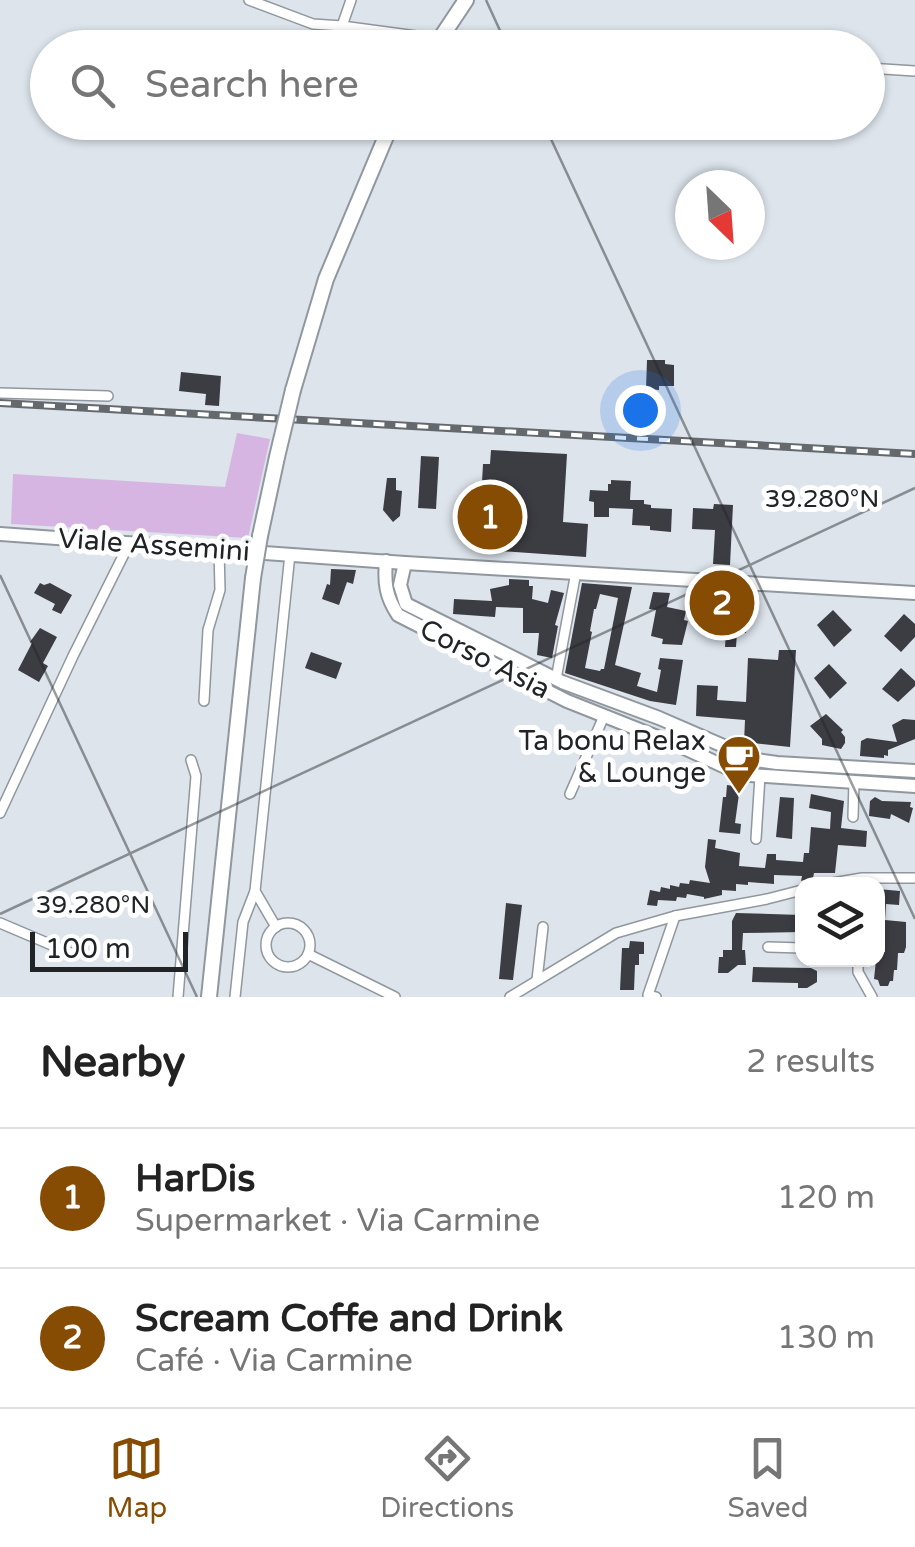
<!DOCTYPE html>
<meta charset="utf-8">
<style>
:root{--surface:#fff;--page:#f2f2f2;--text:#222;--muted:#767676;--line:#e0e0e0;--accent:#864c03}
body{margin:0;font-family:"Varela Round",sans-serif;background:var(--page);color:var(--text)}
.controls{position:absolute;right:30px;bottom:30px;display:grid;overflow:hidden;border-radius:20px;box-shadow:0 2px 8px #0004}
.controls button{width:90px;height:90px;display:grid;place-items:center;padding:0;border:0;border-bottom:2px solid var(--line);background:var(--surface);color:var(--text);font:50px sans-serif}
.compass{position:absolute;left:675px;top:170px;width:90px;height:90px;border-radius:50%;background:var(--surface);box-shadow:0 2px 8px #0004;rotate:155deg}
.scale{position:absolute;left:30px;bottom:25px;width:158px;box-sizing:border-box;padding-left:10px;border:5px solid #212426;border-top:0;font-size:28px;line-height:35px;white-space:nowrap;color:#212426;-webkit-text-stroke:8px #fff;paint-order:stroke}
.you{position:absolute;left:640px;top:410px;width:35px;height:35px;margin:-25px;border:8px solid #fff;border-radius:50%;background:#1a73e8;box-shadow:0 0 0 15px #1a73e833}
.badge{display:grid;place-items:center;width:65px;height:65px;border-radius:50%;background:var(--accent);color:#fff;font-size:32px;font-weight:700}
.pin{position:absolute;translate:-50% -50%;border:5px solid #fff;box-shadow:0 2px 10px #0006}
.list{margin:0;padding:0;list-style:none}
h2{display:flex;justify-content:space-between;align-items:center;height:130px;margin:0;padding:0 40px;font-size:42px}
h2 small{font-size:32px;font-weight:400;color:var(--muted)}
.list li{display:grid;grid-template-columns:65px 1fr auto;gap:30px;align-items:center;box-sizing:border-box;height:140px;padding:0 40px;border-top:2px solid var(--line)}
.list b{display:block;font-size:38px;white-space:nowrap}
.list p{margin:0;font-size:32px;white-space:nowrap;color:var(--muted)}
.list em{font-size:32px;font-style:normal;color:var(--muted)}
.icon{flex:none;width:55px;height:55px;fill:none;stroke:currentColor;stroke-width:2;stroke-linecap:round;stroke-linejoin:round}
.map{position:relative;flex:none;width:915px;height:997px;overflow:hidden}
.search{position:absolute;background:var(--surface);box-shadow:0 2px 8px #0004;left:30px;right:30px;top:30px;height:110px;display:flex;align-items:center;gap:25px;box-sizing:border-box;padding:0 35px;border-radius:55px;color:var(--muted);font-size:38px}
.sheet{height:410px;background:var(--surface)}
nav{display:flex;justify-content:space-around;align-items:center;box-sizing:border-box;height:140px;border-top:2px solid var(--line);background:var(--surface);font-size:28px;color:var(--muted)}
nav a{display:grid;justify-items:center;gap:5px}
nav .on{color:var(--accent)}
.map>svg:first-child{display:block}
</style>
<div class="map">
<svg width="915" height="997" viewBox="0 0 915 997">
<rect width="100%" height="100%" fill="#dde4ec"/>
<!-- green -->
<polygon fill="#d7b5e2" points="237,433 270,439 248,538 11,524 13,474 225,487"/>
<!-- building -->
<g fill="#3c3c43" fill-rule="evenodd">
<polygon points="647,360 665,360 665,364 674,365 674,386 659,386 659,390 646,389"/>
<polygon points="181,372 221,376 219,406 205,405 206,394 179,391"/>
<polygon points="491,450 567,454 563,522 588,524 586,557 485,550 487,520 480,519 483,464 490,464"/>
<polygon points="421,456 439,457 436,509 418,508"/>
<polygon points="387,478 396,478 396,490 402,491 400,516 393,522 383,510"/>
<polygon points="611,480 631,481 630,500 644,500 644,504 651,505 651,508 672,509 671,532 650,530 650,526 632,525 633,509 609,508 609,517 594,517 594,502 589,501 590,490 608,491 608,484 611,484"/>
<polygon points="714,504 733,505 730,565 713,564 715,530 692,529 693,508 713,509"/>
<polygon points="331,569 356,570 353,584 347,582 339,605 322,599 327,584 330,585"/>
<polygon points="509,579 529,580 529,586 533,586 532,599 548,603 551,590 564,593 555,625 558,626 552,658 537,655 539,633 523,633 523,608 496,607 495,617 453,614 454,599 492,601 490,589 509,585"/>
<polygon points="40,583 44,585 50,583 72,595 61,614 52,610 55,604 34,593"/>
<path d="M 582,583 L 632,587 L 615,665 L 641,673 L 637,686 L 657,692 L 661,670 L 658,669 L 660,658 L 683,660 L 676,705 L 650,701 L 565,673 ZM 600,594 L 618,598 L 604,669 L 601,669 L 600,671 L 585,668 L 592,632 L 590,631 L 594,609 L 596,609 Z"/>
<polygon points="653,592 670,593 667,607 686,611 684,620 688,621 682,645 662,644 663,639 651,636 656,610 649,609"/>
<polygon points="707,597 739,598 738,617 747,617 746,633 737,632 736,647 725,647 726,632 705,631"/>
<polygon points="833,610 852,630 834,647 817,625"/>
<polygon points="904,614 915,624 915,637 901,652 884,636"/>
<polygon points="40,628 57,637 43,663 48,666 39,682 18,670 32,643 30,642"/>
<polygon points="779,650 796,650 790,747 744,742 745,720 696,716 697,685 718,686 717,700 746,702 748,658 778,660"/>
<polygon points="311,652 342,663 336,679 305,668"/>
<polygon points="829,664 847,683 830,699 814,678"/>
<polygon points="901,668 915,681 915,686 898,702 882,689"/>
<polygon points="826,714 843,730 841,732 845,737 845,743 841,749 822,745 822,739 810,726"/>
<polygon points="903,719 915,720 915,739 888,750 888,756 884,755 884,758 860,756 861,741 867,738 897,742 892,725"/>
<polygon points="727,785 740,787 735,823 741,824 740,834 719,832 723,797 726,797"/>
<polygon points="811,794 844,801 841,828 867,831 866,847 838,845 835,873 814,873 813,878 801,881 802,876 774,875 774,884 748,882 748,885 736,884 736,891 722,890 722,895 704,899 704,897 687,894 686,898 677,897 676,901 658,900 657,906 647,905 650,890 660,892 661,887 670,889 670,885 679,887 680,883 689,884 690,880 710,883 705,867 708,839 716,840 715,848 740,853 739,866 765,868 767,854 776,854 776,860 803,862 804,853 809,853 811,827 830,829 831,812 809,808"/>
<polygon points="780,797 794,798 792,839 776,837"/>
<polygon points="875,797 882,801 911,802 910,807 913,808 909,823 891,814 890,819 869,816 870,801"/>
<polygon points="878,889 900,891 899,905 886,904 885,920 906,922 906,947 904,953 898,953 897,970 894,970 893,981 890,981 888,986 880,986 878,980 874,979 876,960 881,959 882,952 885,952 885,936 880,935 880,932 878,932"/>
<polygon points="506,903 522,905 513,980 499,979"/>
<polygon points="736,913 802,915 802,932 743,933 742,950 745,950 746,965 738,965 728,973 718,973 719,957 723,957 723,950 732,950 732,921"/>
<polygon points="630,941 644,942 644,954 639,954 639,965 635,965 634,990 620,990 622,948 629,948"/>
<polygon points="753,967 811,968 817,971 817,982 807,988 798,988 798,983 752,982"/>
</g>
<g fill="none" stroke-linecap="round" stroke-linejoin="round">
<defs>
<g id="street">
<polyline points="249,0 313,24 342,26"/>
<polyline points="351,0 342,26 424,37"/>
<polyline points="455,41 532,48"/>
<polyline points="868,68 915,71"/>
<polyline points="0,393 108,396"/>
<polyline points="556,679 576,572"/>
<polyline points="204,701 208,630 220,590 219,549"/>
<polyline points="570,794 604,716"/>
<polyline points="0,813 73,656 130,542"/>
<polyline points="853,817 854,782"/>
<polyline points="756,839 760,776"/>
<polyline points="827,884 862,878 915,878"/>
<polyline points="0,923 73,954"/>
<circle cx="288" cy="945" r="22"/>
<polyline points="276,927 255,891 290,554"/>
<polyline points="768,947 802,948"/>
<polyline points="308,954 395,997"/>
<polyline points="858,959 858,972 872,997"/>
<polyline points="537,980 543,927"/>
<polyline points="178,997 196,776 191,760"/>
<polyline points="235,997 243,922 255,891"/>
<polyline points="510,997 616,933 675,916 767,899 802,890"/>
<polyline points="656,997 648,995 675,916"/>
</g>
<g id="secondary">
<polyline points="0,534 405,563 915,593"/>
<path d="M 386,561 C 384,583 386,597 398,615 L 567,701 L 680,746 L 734,771 L 750,775 L 915,786"/>
<polyline points="405,563 400,585 406,604 562,682 659,718 756,760 777,763 915,771"/>
</g>
<g id="primary">
<polyline points="434,48 466,0"/>
<polyline points="293,390 326,279 392,122"/>
<polyline points="260,536 277,457"/>
<polyline points="209,997 253,578"/>
</g>
</defs>
<!-- street casing -->
<use href="#street" stroke="#90979e" stroke-width="12"/>
<!-- secondary casing -->
<use href="#secondary" stroke="#90979e" stroke-width="16"/>
<!-- primary casing -->
<use href="#primary" stroke="#90979e" stroke-width="18"/>
<!-- street -->
<use href="#street" stroke="#fff" stroke-width="9"/>
<!-- secondary -->
<use href="#secondary" stroke="#fff" stroke-width="12"/>
<!-- primary -->
<use href="#primary" stroke="#fff" stroke-width="14"/>
<defs>
<polyline id="rail" points="0,403 915,454"/>
</defs>
<!-- rail casing -->
<use href="#rail" stroke="#64696d" stroke-width="8"/>
<!-- rail -->
<use href="#rail" stroke="#fff" stroke-width="4" stroke-dasharray="11" stroke-linecap="butt"/>
<defs>
<g id="primary-bridge">
<polyline points="277,457 293,390"/>
<polyline points="253,578 260,536"/>
</g>
</defs>
<!-- primary-bridge casing -->
<use href="#primary-bridge" stroke="#90979e" stroke-width="18" stroke-linecap="butt"/>
<!-- primary-bridge -->
<use href="#primary-bridge" stroke="#fff" stroke-width="14"/>
</g>
<!-- ticks -->
<path fill="none" stroke="#212426" stroke-width="2.5" stroke-opacity="0.45" d="M 486,0 L 508,48M 543,122 L 915,919M 0,575 L 197,997M 0,914 L 915,488"/>
<!-- icons -->
<defs>
<symbol id="cafe-pin" viewBox="-11 -11 22 30"><path d="M0 17L-7.5 6A9.5 9.5 0 1 1 7.5 6Z" fill="#864c03" stroke="#fff"/><path d="M-5.5-4.5H6V0H3Q3 3.5 0 3.5H-2.5Q-5.5 3.5-5.5 0ZM3-3.2v2h1.7v-2ZM-6 4.5H4V6H-6Z" fill="#fff"/></symbol>
</defs>
<g fill-rule="evenodd">
<use href="#cafe-pin" x="714" y="732" width="50" height="68"/>
</g>
<g text-anchor="middle" dominant-baseline="central" stroke-width="10" stroke-linejoin="round" paint-order="stroke">
<!-- street labels -->
<g font-size="28" fill="#212426" stroke="#fff">
<text transform="translate(154 545) rotate(4)">Viale Assemini</text>
<text transform="translate(485 659) rotate(27)">Corso Asia</text>
</g>
<!-- poi labels -->
<g font-size="28" fill="#212426" stroke="#fff" text-anchor="end">
<text x="706" y="741">Ta bonu Relax<tspan x="706" dy="32">&amp; Lounge</tspan></text>
</g>
</g>
<g font-size="25" text-anchor="middle" fill="#212426" stroke="#fff" stroke-width="10" stroke-linejoin="round" paint-order="stroke">
<text x="822" y="507">39.280°N</text>
<text x="93" y="913">39.280°N</text>
</g>
</svg>
<div class="controls">
<button><svg class="icon" aria-label="layers" viewBox="0 0 24 24"><path d="M12 4l9 5-9 5-9-5zM3 14l9 5 9-5"/></svg></button>
</div>
<svg class="compass" viewBox="-18 -18 36 36"><path d="M0-13l5 13h-10z" fill="#e53935"/><path d="M0 13l5-13h-10z" fill="#767676"/></svg>
<div class="scale">100 m</div>
<div class="you"></div>
<div class="pin badge" style="left:490px;top:517px">1</div>
<div class="pin badge" style="left:722px;top:603px">2</div>
<div class="search"><svg class="icon" aria-label="search" viewBox="0 0 24 24"><circle cx="10" cy="10" r="6"/><path d="M15 15l6 6"/></svg>Search here</div>
</div>
<section class="sheet">
<h2>Nearby<small>2 results</small></h2>
<ul class="list">
<li><span class="badge">1</span><div><b>HarDis</b><p>Supermarket · Via Carmine</p></div><em>120 m</em></li>
<li><span class="badge">2</span><div><b>Scream Coffe and Drink</b><p>Café · Via Carmine</p></div><em>130 m</em></li>
</ul>
</section>
<nav>
<a class="on"><svg class="icon" aria-label="map" viewBox="0 0 24 24"><path d="M3 6l6-2 6 2 6-2v14l-6 2-6-2-6 2zM9 4v14M15 6v14"/></svg>Map</a>
<a><svg class="icon" aria-label="directions" viewBox="0 0 24 24"><path d="M12 3l9 9-9 9-9-9zM9 14v-3h6M13 9l2 2-2 2"/></svg>Directions</a>
<a><svg class="icon" aria-label="saved" viewBox="0 0 24 24"><path d="M7 4h10v16l-5-4-5 4z"/></svg>Saved</a>
</nav>
